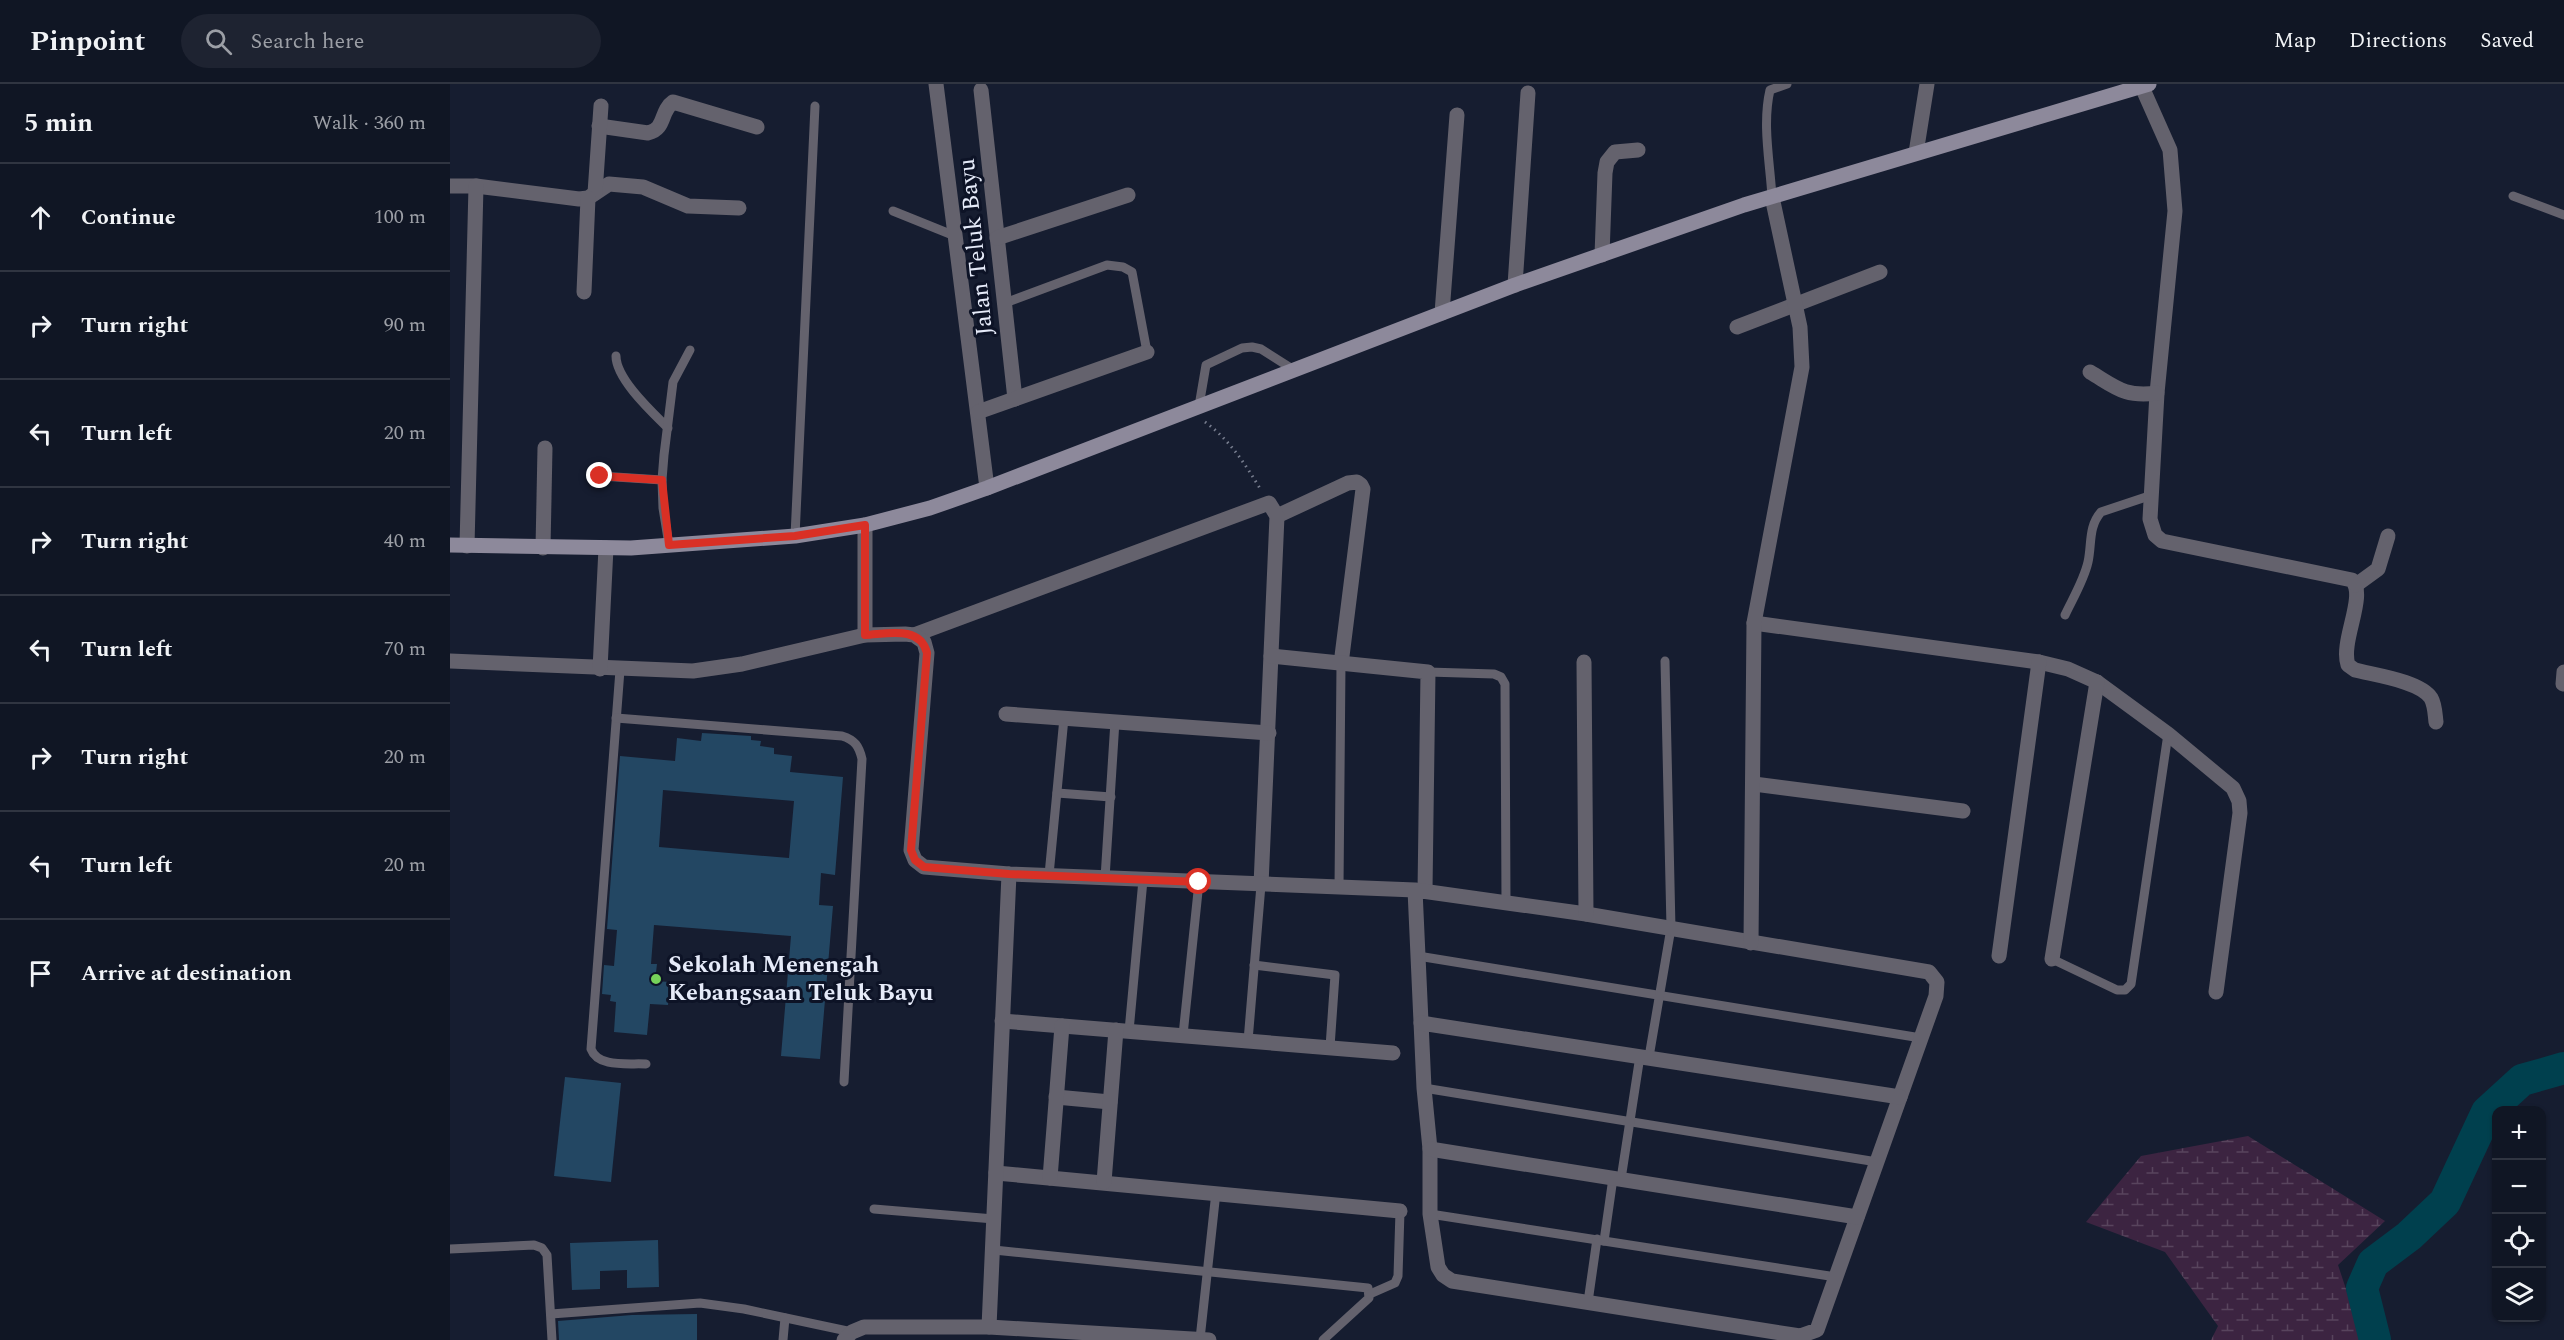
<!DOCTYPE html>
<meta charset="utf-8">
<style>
:root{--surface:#101624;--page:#1e2331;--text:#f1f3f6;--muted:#9c9fa6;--line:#303541}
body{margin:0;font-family:Spectral,serif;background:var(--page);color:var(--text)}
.controls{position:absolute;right:18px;bottom:18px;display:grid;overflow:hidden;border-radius:12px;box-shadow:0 2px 4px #0004}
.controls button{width:54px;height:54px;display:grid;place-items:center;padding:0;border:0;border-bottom:2px solid var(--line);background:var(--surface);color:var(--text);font:30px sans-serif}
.stop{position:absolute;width:18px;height:18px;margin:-14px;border:4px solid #d93025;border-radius:50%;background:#fff}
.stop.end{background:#d93025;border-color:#fff;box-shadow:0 2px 6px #0008}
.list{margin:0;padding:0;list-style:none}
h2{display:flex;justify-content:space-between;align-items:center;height:78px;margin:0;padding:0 24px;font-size:26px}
h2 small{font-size:20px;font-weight:400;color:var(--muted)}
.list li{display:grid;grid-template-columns:39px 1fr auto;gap:18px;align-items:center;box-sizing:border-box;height:108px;padding:0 24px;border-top:2px solid var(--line)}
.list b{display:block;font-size:22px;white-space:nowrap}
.list em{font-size:20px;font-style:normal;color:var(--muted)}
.icon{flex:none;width:33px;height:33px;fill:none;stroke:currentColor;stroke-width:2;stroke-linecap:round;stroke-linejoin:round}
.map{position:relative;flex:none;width:2114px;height:1256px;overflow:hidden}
header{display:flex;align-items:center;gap:36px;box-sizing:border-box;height:84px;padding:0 30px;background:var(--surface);border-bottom:2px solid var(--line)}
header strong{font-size:28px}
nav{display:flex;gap:33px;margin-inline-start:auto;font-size:21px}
.search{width:420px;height:54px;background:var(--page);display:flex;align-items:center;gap:15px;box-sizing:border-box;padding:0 21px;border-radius:33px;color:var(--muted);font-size:22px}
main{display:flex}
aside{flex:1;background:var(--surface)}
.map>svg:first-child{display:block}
</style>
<header>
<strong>Pinpoint</strong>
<div class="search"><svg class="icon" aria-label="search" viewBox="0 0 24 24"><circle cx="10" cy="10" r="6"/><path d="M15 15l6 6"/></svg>Search here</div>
<nav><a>Map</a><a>Directions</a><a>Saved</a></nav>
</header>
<main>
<aside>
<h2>5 min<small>Walk · 360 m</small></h2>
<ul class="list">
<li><svg class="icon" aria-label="ahead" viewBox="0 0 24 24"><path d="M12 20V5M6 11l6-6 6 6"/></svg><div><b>Continue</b></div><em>100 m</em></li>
<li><svg class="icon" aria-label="right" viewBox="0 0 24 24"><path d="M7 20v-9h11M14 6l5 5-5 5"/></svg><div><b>Turn right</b></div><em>90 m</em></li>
<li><svg class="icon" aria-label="left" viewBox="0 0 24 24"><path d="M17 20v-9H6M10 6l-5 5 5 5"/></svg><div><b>Turn left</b></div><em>20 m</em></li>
<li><svg class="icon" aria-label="right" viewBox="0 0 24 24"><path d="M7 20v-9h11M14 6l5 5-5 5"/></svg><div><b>Turn right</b></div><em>40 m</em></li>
<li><svg class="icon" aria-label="left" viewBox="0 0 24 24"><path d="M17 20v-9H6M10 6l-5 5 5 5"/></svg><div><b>Turn left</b></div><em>70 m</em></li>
<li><svg class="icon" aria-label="right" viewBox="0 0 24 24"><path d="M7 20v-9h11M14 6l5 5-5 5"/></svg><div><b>Turn right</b></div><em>20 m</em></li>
<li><svg class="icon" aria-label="left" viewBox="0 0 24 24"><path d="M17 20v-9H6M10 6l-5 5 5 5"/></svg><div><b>Turn left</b></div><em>20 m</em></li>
<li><svg class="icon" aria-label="arrive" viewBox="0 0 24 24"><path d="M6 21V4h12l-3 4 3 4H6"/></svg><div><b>Arrive at destination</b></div></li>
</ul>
</aside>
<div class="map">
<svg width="2114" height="1256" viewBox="0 0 2114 1256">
<defs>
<pattern id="wetland-marsh" width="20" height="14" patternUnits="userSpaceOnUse" patternTransform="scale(1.5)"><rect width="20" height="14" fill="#3c2441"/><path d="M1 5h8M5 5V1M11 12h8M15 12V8" fill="none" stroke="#58445d"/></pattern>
</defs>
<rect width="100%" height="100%" fill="#161d30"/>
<!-- wetland -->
<polygon fill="url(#wetland-marsh)" points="1798,1052 1935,1137 1888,1181 1913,1256 1761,1256 1768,1242 1715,1168 1636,1138 1691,1072"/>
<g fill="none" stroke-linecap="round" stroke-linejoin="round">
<!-- river -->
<polyline stroke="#00404e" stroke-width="32" points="1925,1256 1912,1204 1923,1179 1959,1152 1995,1118 2037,1028 2072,996 2114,984"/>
</g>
<!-- building -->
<g fill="#234763" fill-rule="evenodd">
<path d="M 252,649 L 301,652 L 301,656 L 311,657 L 310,662 L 324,664 L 324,670 L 342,672 L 340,688 L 393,693 L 385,791 L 371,789 L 369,821 L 383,822 L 370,975 L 331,972 L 341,852 L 204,841 L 201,880 L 207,880 L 205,897 L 220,898 L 218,921 L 200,920 L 197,951 L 164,948 L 166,918 L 160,917 L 161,911 L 152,910 L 154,881 L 164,882 L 167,846 L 157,845 L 170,672 L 225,677 L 227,654 L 251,657 ZM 213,706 L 344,717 L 339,774 L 209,763 Z"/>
<polygon points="115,993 171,999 161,1098 104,1092"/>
<polygon points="208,1156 209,1203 177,1204 177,1186 150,1187 150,1205 122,1206 120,1159"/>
<polygon points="247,1230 247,1256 109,1256 108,1237 182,1231"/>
</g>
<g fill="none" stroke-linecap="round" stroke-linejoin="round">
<!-- path -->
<path stroke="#787e8f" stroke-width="3" stroke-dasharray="1.5 4.5" stroke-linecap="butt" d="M 755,338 C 780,356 795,380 811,406"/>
<!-- service -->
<g stroke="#64626d" stroke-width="9">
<polyline points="2063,112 2114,131"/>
<path d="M 1322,113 C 1320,78 1312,40 1320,6 L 1337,0"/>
<polyline points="443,127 505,152"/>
<polyline points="555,219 657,181 673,183 682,188 697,268"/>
<path d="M 166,272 C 166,295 202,328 218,344"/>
<polyline points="749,322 756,281 792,264 802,263 811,265 844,286"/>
<polyline points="150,392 212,396"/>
<polyline points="345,452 365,22"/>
<polyline points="219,461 213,424 212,396 214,371 223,298 240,266"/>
<path d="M 1615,531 C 1623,514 1634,496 1638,478 C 1642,460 1638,443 1651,428 L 1702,411"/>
<path d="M 170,586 L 141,965 C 148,984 178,979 196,980"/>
<polyline points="978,588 1044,590 1051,593 1055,600 1056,819"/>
<path d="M 166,634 L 392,652 C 405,656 409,662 412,675 L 394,998"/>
<polyline points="607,709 661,713"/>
<polyline points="599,791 614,634"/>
<polyline points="655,794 665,637"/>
<polyline points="889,804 891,580"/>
<polyline points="968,872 1471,954"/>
<polyline points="1602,875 1667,906 1675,906 1681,900 1718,650"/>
<polyline points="804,881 885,891 880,963"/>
<polyline points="679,947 693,796"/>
<polyline points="733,951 749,798"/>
<polyline points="798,957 811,801"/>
<polyline points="1199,973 1221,844 1215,577"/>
<polyline points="974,1004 1427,1078"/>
<polyline points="1171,1095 1190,972"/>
<polyline points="424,1125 544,1135"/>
<polyline points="980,1130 1386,1193"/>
<polyline points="1154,1157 1163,1094"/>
<polyline points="0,1165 84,1161 92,1164 97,1171 102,1256"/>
<polyline points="544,1166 918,1204 919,1214 873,1256"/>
<polyline points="920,1210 945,1199 948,1192 950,1127"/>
<polyline points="1138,1218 1147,1155"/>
<polyline points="101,1230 250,1219 294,1225 402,1248"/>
<polyline points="750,1255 766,1108"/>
<polyline points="333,1256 335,1234"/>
</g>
<!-- minor -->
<g stroke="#64626d" stroke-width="15">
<polyline points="486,0 537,404"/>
<path d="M 1692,3 L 1720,66 L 1725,127 L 1707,309 L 1700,435 L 1705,451 L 1712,457 L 1902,496 C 1917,512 1890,557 1898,581 L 1905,586 C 1924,591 1970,597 1981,614 C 1985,621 1985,630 1986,638"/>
<polyline points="531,6 565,315"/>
<path d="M 149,42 L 198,49 C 216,45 210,27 223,18 L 307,43"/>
<polyline points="1466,69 1477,0"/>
<polyline points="0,102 26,102 129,115 138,114 159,100 193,103 238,122 289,124"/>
<polyline points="145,109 151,22"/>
<polyline points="547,154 678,111"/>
<polyline points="1152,171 1155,89 1157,78 1165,68 1188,66"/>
<polyline points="1065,201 1078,9"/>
<polyline points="134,208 138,114"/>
<polyline points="992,229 1007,31"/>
<polyline points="1287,243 1430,188"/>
<path d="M 1640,288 C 1667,304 1674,313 1707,309"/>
<polyline points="528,328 697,268"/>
<polyline points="827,432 898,399 907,398 911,401 913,405 891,580"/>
<polyline points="17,462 26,102"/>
<polyline points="93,464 95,364"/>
<polyline points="1906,501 1928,485 1938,452"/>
<polyline points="1304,539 1589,578 1618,585 1647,598 1718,650 1783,704 1789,717 1790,729 1766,908"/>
<polyline points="415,551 415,441"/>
<polyline points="464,551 819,419 827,432 811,801"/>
<polyline points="821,572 978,588 975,807"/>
<polyline points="0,577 243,587 292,580 415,551 455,550 464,551 474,558 477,569 461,766 465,776 474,783 559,790 965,806 1136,830 1479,888 1487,898 1486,912 1367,1246 1350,1252 1002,1197 993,1191 988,1183 980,1130 980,1065 974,1004 965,806"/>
<polyline points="1134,578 1136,830"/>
<polyline points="150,585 156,464"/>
<polyline points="2113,600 2114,588"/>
<polyline points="556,630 819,649"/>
<polyline points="1304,700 1513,727"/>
<polyline points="1301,859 1304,539 1352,283 1350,243 1322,113"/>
<polyline points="1549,872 1589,578"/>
<polyline points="1602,875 1647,598"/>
<polyline points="552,937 943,969"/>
<polyline points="971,939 1450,1013"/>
<polyline points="606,1013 660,1018"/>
<polyline points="980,1065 1407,1133"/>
<polyline points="546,1089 950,1127"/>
<polyline points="600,1094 612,942"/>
<polyline points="654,1098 666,946"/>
<polyline points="539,1243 559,790"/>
<polyline points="394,1256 402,1248 414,1243 539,1243 759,1256"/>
</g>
<!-- secondary -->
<polyline stroke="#8d899b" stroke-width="15" points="0,461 181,464 345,452 415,441 480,424 537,404 1065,201 1294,121 1699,0"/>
</g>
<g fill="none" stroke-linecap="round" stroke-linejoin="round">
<!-- route -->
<path stroke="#d93025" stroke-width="8" d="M 150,392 L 212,396 L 219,461 L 345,452 L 415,441 L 415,551 C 437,550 470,541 477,569 L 461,766 L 465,776 L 474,783 L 559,790 L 749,798"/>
</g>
<!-- markers -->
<circle fill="#76d25a" stroke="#0d1326" stroke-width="2" cx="206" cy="895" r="6"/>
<g text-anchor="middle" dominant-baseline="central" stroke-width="6" stroke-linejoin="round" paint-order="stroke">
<!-- street labels -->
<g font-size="24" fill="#e6ebf9" stroke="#0d1326">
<text transform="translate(526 163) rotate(-96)">Jalan Teluk Bayu</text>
</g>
<!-- poi labels -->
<g font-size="24" font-weight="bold" fill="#e6ebf9" stroke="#0d1326" text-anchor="start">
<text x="218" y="881">Sekolah Menengah<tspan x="218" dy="28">Kebangsaan Teluk Bayu</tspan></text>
</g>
</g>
</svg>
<div class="controls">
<button>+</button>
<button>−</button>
<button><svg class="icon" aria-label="locate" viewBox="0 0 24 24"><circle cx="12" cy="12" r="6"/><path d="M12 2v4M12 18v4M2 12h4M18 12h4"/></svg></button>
<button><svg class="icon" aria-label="layers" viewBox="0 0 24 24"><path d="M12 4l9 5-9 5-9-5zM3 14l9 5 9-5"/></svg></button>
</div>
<div class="stop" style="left:749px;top:798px"></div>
<div class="stop end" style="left:150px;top:392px"></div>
</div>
</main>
